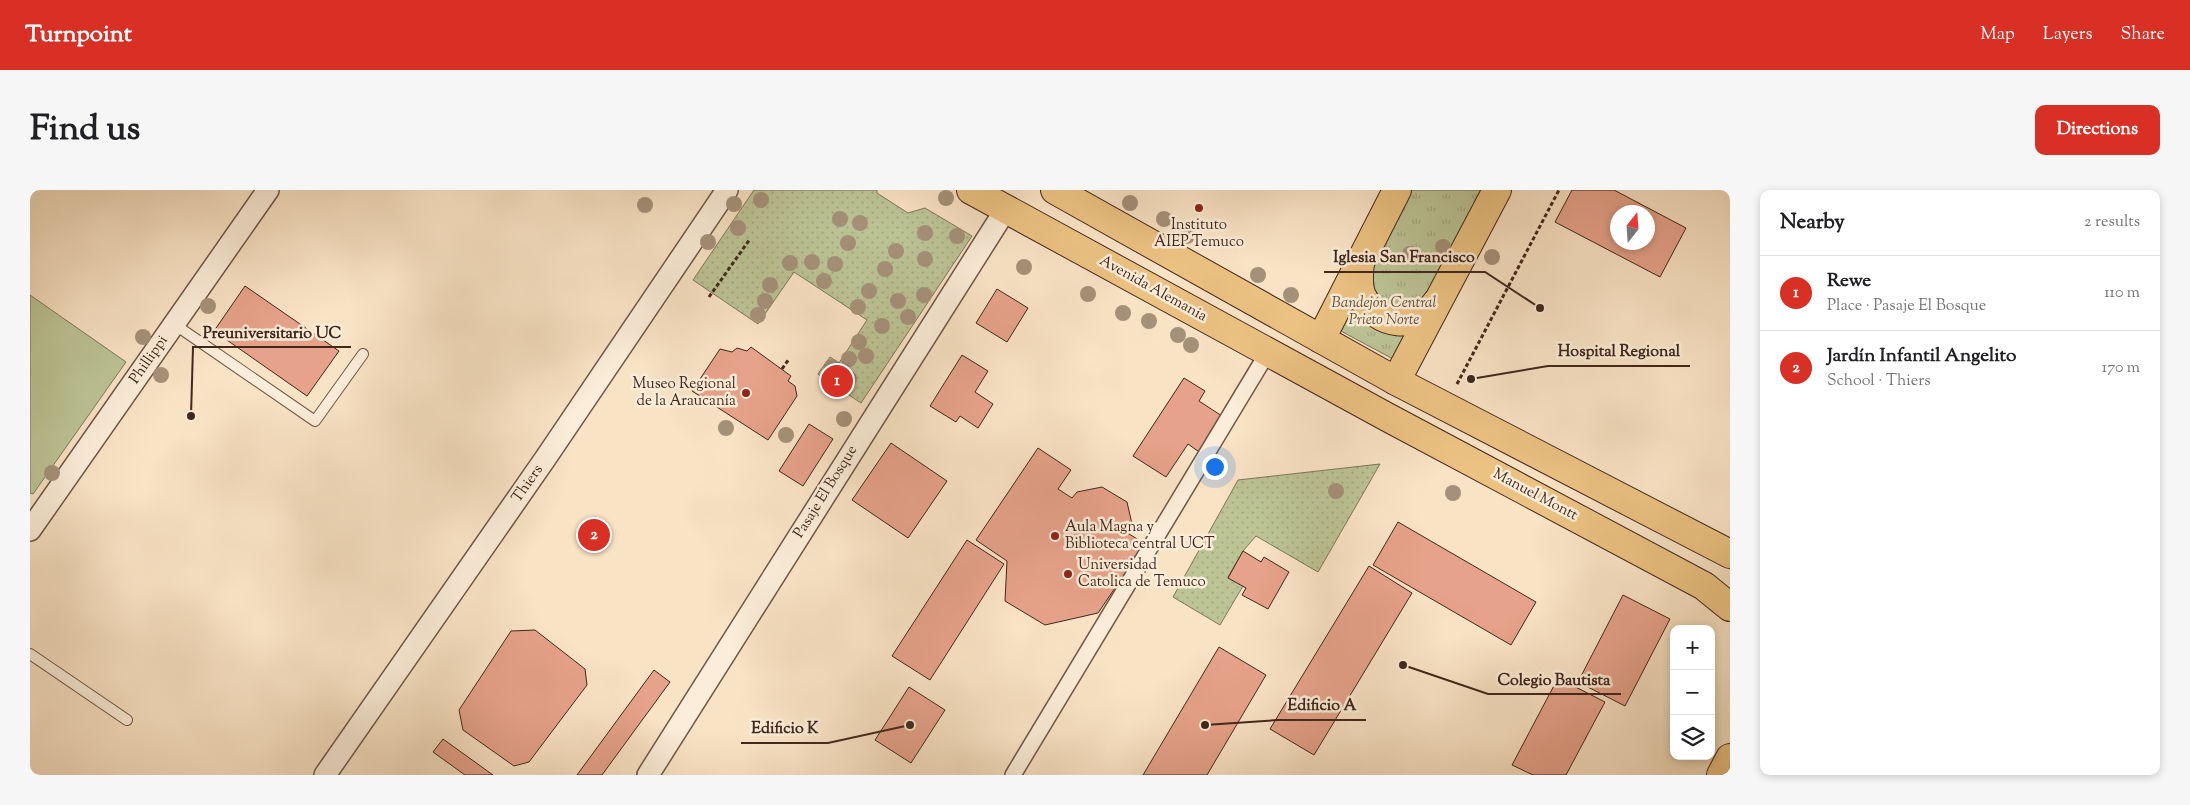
<!DOCTYPE html>
<meta charset="utf-8">
<style>
:root{--surface:#fff;--page:#f6f6f6;--text:#202124;--muted:#757577;--line:#e0e0e0;--accent:#d93025}
body{margin:0;font-family:"Sorts Mill Goudy",serif;background:var(--page);color:var(--text)}
.controls{position:absolute;right:15px;bottom:15px;display:grid;overflow:hidden;border-radius:10px;box-shadow:0 2px 8px #0003}
.controls button{width:45px;height:45px;display:grid;place-items:center;padding:0;border:0;border-bottom:1px solid var(--line);background:var(--surface);color:var(--text);font:25px sans-serif}
.compass{position:absolute;left:1580px;top:15px;width:45px;height:45px;border-radius:50%;background:var(--surface);box-shadow:0 2px 8px #0003;rotate:17deg}
.you{position:absolute;left:1184px;top:276px;width:18px;height:18px;margin:-12px;border:4px solid #fff;border-radius:50%;background:#1a73e8;box-shadow:0 0 0 8px #1a73e833}
.badge{display:grid;place-items:center;width:32px;height:32px;border-radius:50%;background:var(--accent);color:#fff;font-size:16px;font-weight:700}
.pin{position:absolute;translate:-50% -50%;border:2px solid #fff;box-shadow:0 1px 5px #0006}
.list{margin:0;padding:0;list-style:none}
h2{display:flex;justify-content:space-between;align-items:center;height:65px;margin:0;padding:0 20px;font-size:21px}
h2 small{font-size:16px;font-weight:400;color:var(--muted)}
.list li{display:grid;grid-template-columns:32px 1fr auto;gap:15px;align-items:center;box-sizing:border-box;height:75px;padding:0 20px;border-top:1px solid var(--line)}
.list b{display:block;font-size:19px;white-space:nowrap}
.list p{margin:0;font-size:16px;white-space:nowrap;color:var(--muted)}
.list em{font-size:16px;font-style:normal;color:var(--muted)}
.icon{flex:none;width:28px;height:28px;fill:none;stroke:currentColor;stroke-width:2;stroke-linecap:round;stroke-linejoin:round}
.map{position:relative;flex:none;width:1700px;height:585px;overflow:hidden;border-radius:10px}
header{display:flex;align-items:center;gap:30px;box-sizing:border-box;height:70px;padding:0 25px;background:var(--accent);color:#fff}
header strong{font-size:24px}
nav{display:flex;gap:28px;margin-inline-start:auto;font-size:18px}
.intro{display:flex;align-items:center;justify-content:space-between;box-sizing:border-box;height:120px;padding:0 30px}
h1{margin:0;font-size:35px}
.button{padding:12px 22px;border-radius:10px;background:var(--accent);color:#fff;font-size:18px;font-weight:700}
main{display:flex;gap:30px;padding:0 30px}
aside{flex:1;background:var(--surface);border-radius:10px;box-shadow:0 2px 8px #0003}
.map>svg:first-child{display:block}
</style>
<header>
<strong>Turnpoint</strong>
<nav><a>Map</a><a>Layers</a><a>Share</a></nav>
</header>
<div class="intro"><h1>Find us</h1><a class="button">Directions</a></div>
<main>
<div class="map">
<svg width="1700" height="585" viewBox="0 0 1700 585">
<defs>
<pattern id="grass-dots" width="8" height="8" patternUnits="userSpaceOnUse" patternTransform="scale(1.25)"><rect width="8" height="8" fill="#bcc496"/><path d="M2 2h.1M6 6h.1" fill="none" stroke="#a3a881" stroke-width="1.8" stroke-linecap="round"/></pattern>
<pattern id="park-tufts" width="24" height="20" patternUnits="userSpaceOnUse" patternTransform="scale(1.25)"><rect width="24" height="20" fill="#bcc496"/><path d="M3 7l-1-3M5 7V3M7 7l1-3M15 17l-1-3M17 17v-4M19 17l1-3" fill="none" stroke="#a3a881"/></pattern>
</defs>
<rect width="100%" height="100%" fill="#f9e3c5"/>
<filter id="stains"><feTurbulence type="fractalNoise" baseFrequency=".004" numOctaves="4"/><feColorMatrix values="0 0 0 0 .2 0 0 0 0 .09 0 0 0 0 .02 0 0 0 .5 -.17"/></filter>
<radialGradient id="worn" r=".72"><stop offset=".6" stop-color="#630" stop-opacity="0"/><stop offset="1" stop-color="#630" stop-opacity=".3"/></radialGradient>
<!-- grass -->
<g fill="url(#grass-dots)" stroke="#7e7659">
<polygon points="724,0 847,0 847,3 878,23 895,18 942,46 831,213 788,184 800,167 809,173 837,130 764,82 728,134 663,90"/>
<polygon points="1350,274 1288,382 1226,346 1213,361 1198,387 1213,396 1190,435 1143,407 1208,290"/>
</g>
<!-- park -->
<polygon fill="url(#park-tufts)" stroke="#7e7659" points="1378,0 1456,0 1367,171 1307,139"/>
<!-- pitch -->
<polygon fill="#bcc496" stroke="#7e7659" points="0,105 96,172 3,304 0,303"/>
<!-- building -->
<g fill="#e6a28a" stroke="#41271c" fill-rule="evenodd">
<path d="M 1542,0 L 1584,0 L 1656,38 L 1630,87 L 1525,32 ZM 1588,22 L 1618,22 L 1618,52 L 1588,52 Z"/>
<polygon points="215,96 309,161 277,206 184,141"/>
<polygon points="967,99 998,118 977,152 946,133"/>
<polygon points="721,157 761,186 758,191 765,196 767,206 738,250 662,201 690,159 702,162 707,158 717,161"/>
<polygon points="932,165 958,181 945,202 963,214 948,238 930,226 926,232 900,216"/>
<polygon points="1154,188 1175,201 1169,211 1195,228 1172,264 1158,254 1136,287 1103,266"/>
<polygon points="779,234 803,249 773,296 749,281"/>
<polygon points="861,253 917,291 878,348 822,310"/>
<polygon points="1008,258 1041,280 1028,299 1042,308 1047,302 1072,297 1097,312 1102,334 1096,342 1115,354 1068,423 1015,435 975,411 977,371 946,350"/>
<polygon points="1368,332 1506,412 1481,455 1343,375"/>
<polygon points="937,350 974,374 900,490 862,466"/>
<polygon points="1213,361 1231,372 1234,367 1259,382 1238,419 1212,405 1216,398 1198,388"/>
<polygon points="1339,376 1382,403 1284,565 1240,539"/>
<polygon points="1593,405 1640,429 1595,516 1548,492"/>
<polygon points="505,440 555,479 557,495 499,572 484,576 433,540 429,520 481,441"/>
<polygon points="1189,457 1236,485 1177,585 1113,585"/>
<polygon points="624,480 640,492 572,585 547,585"/>
<polygon points="1528,488 1575,512 1536,585 1503,585 1482,575"/>
<polygon points="879,497 915,520 881,573 845,550"/>
<polygon points="413,549 463,585 435,585 403,562"/>
</g>
<g fill="none" stroke-linecap="round" stroke-linejoin="round">
<defs>
<g id="service">
<polyline points="144,134 285,231 333,164"/>
<polyline points="0,464 97,530"/>
</g>
<polyline id="pedestrian" points="983,585 1238,162"/>
<g id="minor">
<polyline points="0,340 238,0"/>
<polyline points="295,585 515,269 697,0"/>
<polyline points="618,585 976,19"/>
</g>
<g id="primary">
<polyline points="941,0 1357,227 1674,396 1700,417"/>
<polyline points="1025,0 1366,191 1700,364"/>
<path d="M 1330,72 C 1329,83 1327,95 1332,106 C 1346,136 1388,141 1406,113"/>
<polyline points="1291,149 1367,0"/>
<polyline points="1366,191 1467,0"/>
<polyline points="1691,585 1700,568"/>
</g>
</defs>
<!-- service casing -->
<use href="#service" stroke="#6f5646" stroke-width="12"/>
<!-- pedestrian casing -->
<use href="#pedestrian" stroke="#6f5646" stroke-width="18"/>
<!-- minor casing -->
<use href="#minor" stroke="#6f5646" stroke-width="24"/>
<!-- primary casing -->
<use href="#primary" stroke="#41271c" stroke-width="30"/>
<!-- path -->
<g stroke="#41271c" stroke-width="3" stroke-dasharray="4 2.5" stroke-linecap="butt">
<polyline points="679,107 720,49"/>
<polyline points="752,179 759,169"/>
<polyline points="1427,194 1529,0"/>
</g>
<!-- service -->
<use href="#service" stroke="#fbedd9" stroke-width="10"/>
<!-- pedestrian -->
<use href="#pedestrian" stroke="#fbedd9" stroke-width="15"/>
<!-- minor -->
<use href="#minor" stroke="#fbedd9" stroke-width="21"/>
<!-- primary -->
<use href="#primary" stroke="#ecc282" stroke-width="28"/>
</g>
<!-- trees -->
<g fill="#a59179">
<circle cx="916" cy="8" r="8"/>
<circle cx="731" cy="10" r="8"/>
<circle cx="1100" cy="13" r="8"/>
<circle cx="704" cy="14" r="8"/>
<circle cx="615" cy="15" r="8"/>
<circle cx="810" cy="29" r="8"/>
<circle cx="1134" cy="29" r="8"/>
<circle cx="830" cy="33" r="8"/>
<circle cx="708" cy="38" r="8"/>
<circle cx="895" cy="43" r="8"/>
<circle cx="927" cy="46" r="8"/>
<circle cx="1157" cy="46" r="8"/>
<circle cx="678" cy="52" r="8"/>
<circle cx="818" cy="53" r="8"/>
<circle cx="1413" cy="57" r="8"/>
<circle cx="866" cy="61" r="8"/>
<circle cx="1380" cy="64" r="8"/>
<circle cx="1462" cy="67" r="8"/>
<circle cx="895" cy="69" r="8"/>
<circle cx="782" cy="72" r="8"/>
<circle cx="760" cy="73" r="8"/>
<circle cx="805" cy="74" r="8"/>
<circle cx="994" cy="77" r="8"/>
<circle cx="855" cy="79" r="8"/>
<circle cx="1228" cy="85" r="8"/>
<circle cx="794" cy="91" r="8"/>
<circle cx="740" cy="95" r="8"/>
<circle cx="839" cy="101" r="8"/>
<circle cx="1058" cy="104" r="8"/>
<circle cx="894" cy="105" r="8"/>
<circle cx="1261" cy="105" r="8"/>
<circle cx="735" cy="111" r="8"/>
<circle cx="868" cy="111" r="8"/>
<circle cx="178" cy="116" r="8"/>
<circle cx="828" cy="117" r="8"/>
<circle cx="1093" cy="123" r="8"/>
<circle cx="728" cy="125" r="8"/>
<circle cx="878" cy="127" r="8"/>
<circle cx="1119" cy="131" r="8"/>
<circle cx="852" cy="136" r="8"/>
<circle cx="1148" cy="145" r="8"/>
<circle cx="113" cy="147" r="8"/>
<circle cx="829" cy="152" r="8"/>
<circle cx="1161" cy="155" r="8"/>
<circle cx="836" cy="166" r="8"/>
<circle cx="819" cy="169" r="8"/>
<circle cx="802" cy="177" r="8"/>
<circle cx="131" cy="185" r="8"/>
<circle cx="819" cy="189" r="8"/>
<circle cx="814" cy="229" r="8"/>
<circle cx="696" cy="238" r="8"/>
<circle cx="756" cy="245" r="8"/>
<circle cx="22" cy="283" r="8"/>
<circle cx="1306" cy="301" r="8"/>
<circle cx="1423" cy="303" r="8"/>
</g>
<!-- markers -->
<g fill="#8f2418" stroke="#fbedd9" stroke-width="2">
<circle cx="1169" cy="18" r="5"/>
<circle cx="716" cy="203" r="5"/>
<circle cx="1025" cy="346" r="5"/>
<circle cx="1038" cy="384" r="5"/>
</g>
<g text-anchor="middle" dominant-baseline="central" stroke-width="5" stroke-linejoin="round" paint-order="stroke">
<!-- poi labels -->
<g font-size="15" fill="#41271c" stroke="#fbedd9" text-anchor="start">
<text x="1169" y="35" text-anchor="middle">Instituto<tspan x="1169" dy="17">AIEP Temuco</tspan></text>
<text x="706" y="194" text-anchor="end">Museo Regional<tspan x="706" dy="17">de la Araucanía</tspan></text>
<text x="1035" y="337">Aula Magna y<tspan x="1035" dy="17">Biblioteca central UCT</tspan></text>
<text x="1048" y="375">Universidad<tspan x="1048" dy="17">Catolica de Temuco</tspan></text>
</g>
<!-- street labels -->
<g font-size="15" fill="#41271c" stroke="#fbedd9">
<text transform="translate(1123 99) rotate(29)">Avenida Alemania</text>
<text transform="translate(119 170) rotate(-55)">Phillippi</text>
<text transform="translate(498 294) rotate(-55)">Thiers</text>
<text transform="translate(796 302) rotate(-58)">Pasaje El Bosque</text>
<text transform="translate(1505 305) rotate(28)">Manuel Montt</text>
</g>
<!-- park labels -->
<g font-size="15" font-style="italic" fill="#604e3a" stroke="#fbedd9">
<text x="1354" y="113">Bandejón Central<tspan x="1354" dy="17">Prieto Norte</tspan></text>
</g>
</g>
<!-- callouts -->
<path fill="none" stroke="#41271c" stroke-width="2" d="M1510 118L1455 82H1294M161 226L163 157H321M1441 189L1518 176H1660M1373 475L1458 504H1591M1175 535L1248 530H1336M880 535L798 553H711"/>
<g fill="#41271c" stroke="#fbedd9" stroke-width="2">
<circle cx="1510" cy="118" r="5"/>
<circle cx="161" cy="226" r="5"/>
<circle cx="1441" cy="189" r="5"/>
<circle cx="1373" cy="475" r="5"/>
<circle cx="1175" cy="535" r="5"/>
<circle cx="880" cy="535" r="5"/>
</g>
<g font-size="16" text-anchor="middle" font-weight="bold" fill="#41271c" stroke="#fbedd9" stroke-width="5" stroke-linejoin="round" paint-order="stroke">
<text x="1374" y="72">Iglesia San Francisco</text>
<text x="242" y="148">Preuniversitario UC</text>
<text x="1589" y="166">Hospital Regional</text>
<text x="1524" y="495">Colegio Bautista</text>
<text x="1292" y="520">Edificio A</text>
<text x="755" y="543">Edificio K</text>
</g>
<rect width="100%" height="100%" filter="url(#stains)"/>
<rect width="100%" height="100%" fill="url(#worn)"/>
</svg>
<div class="controls">
<button>+</button>
<button>−</button>
<button><svg class="icon" aria-label="layers" viewBox="0 0 24 24"><path d="M12 4l9 5-9 5-9-5zM3 14l9 5 9-5"/></svg></button>
</div>
<svg class="compass" viewBox="-18 -18 36 36"><path d="M0-13l5 13h-10z" fill="#e53935"/><path d="M0 13l5-13h-10z" fill="#757577"/></svg>
<div class="you"></div>
<div class="pin badge" style="left:807px;top:191px">1</div>
<div class="pin badge" style="left:564px;top:345px">2</div>
</div>
<aside>
<h2>Nearby<small>2 results</small></h2>
<ul class="list">
<li><span class="badge">1</span><div><b>Rewe</b><p>Place · Pasaje El Bosque</p></div><em>110 m</em></li>
<li><span class="badge">2</span><div><b>Jardín Infantil Angelito</b><p>School · Thiers</p></div><em>170 m</em></li>
</ul>
</aside>
</main>
